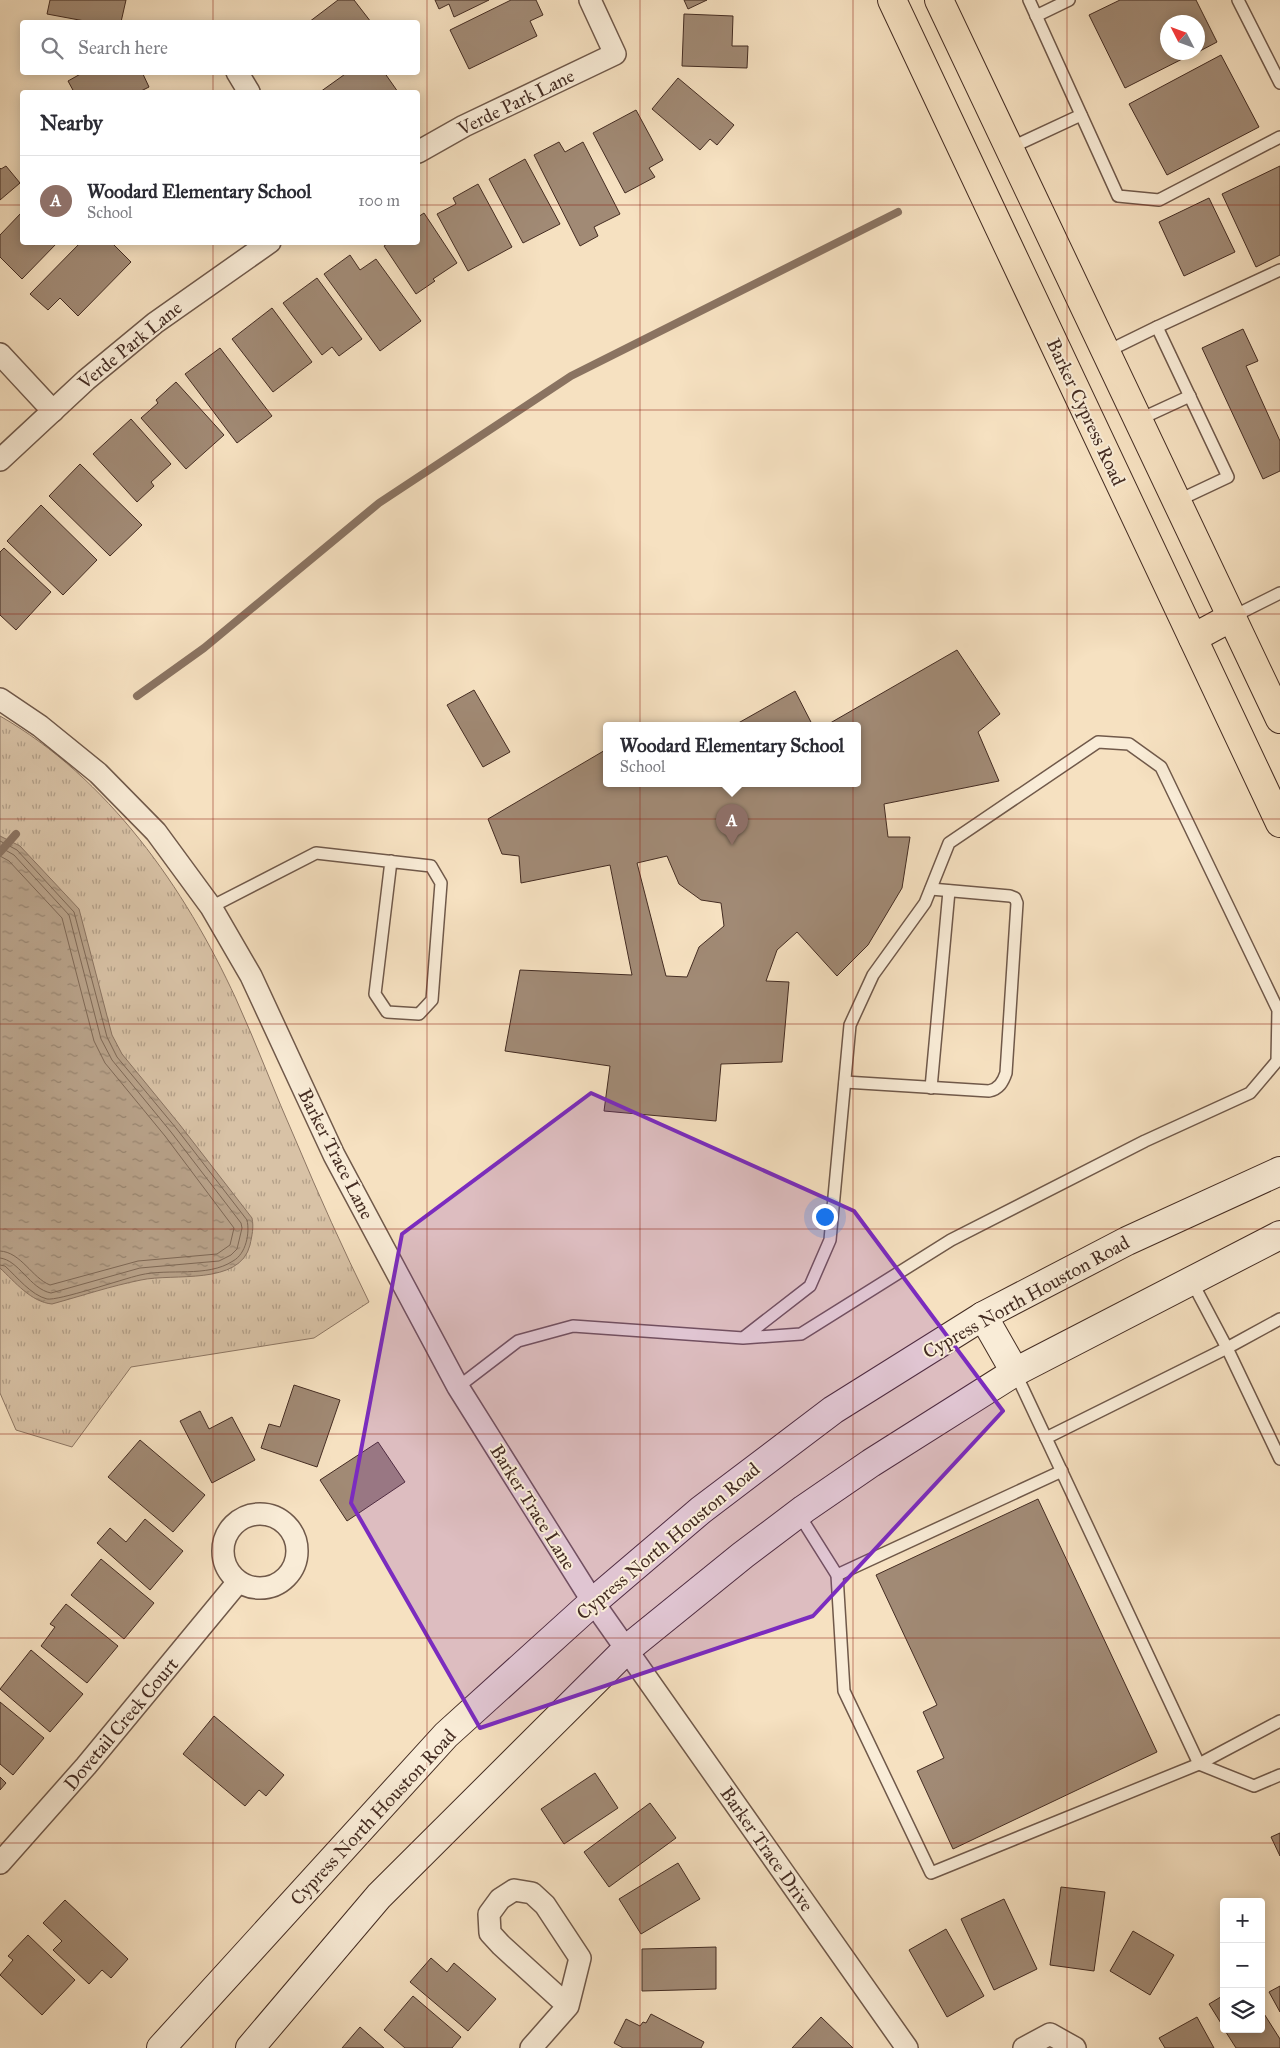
<!DOCTYPE html>
<meta charset="utf-8">
<style>
:root{--surface:#fff;--page:#f7f7f7;--text:#2b2b33;--muted:#7c7c81;--line:#e1e1e2;--accent:#d93025}
body{margin:0;font-family:"IM FELL Great Primer",serif;background:var(--page);color:var(--text)}
.controls{position:absolute;right:15px;bottom:15px;display:grid;overflow:hidden;border-radius:5px;box-shadow:0 2px 12px #0003}
.controls button{width:45px;height:45px;display:grid;place-items:center;padding:0;border:0;border-bottom:1px solid var(--line);background:var(--surface);color:var(--text);font:25px sans-serif}
.compass{position:absolute;left:1160px;top:15px;width:45px;height:45px;border-radius:50%;background:var(--surface);box-shadow:0 2px 12px #0003;rotate:312deg}
.you{position:absolute;left:824px;top:1216px;width:18px;height:18px;margin:-12px;border:4px solid #fff;border-radius:50%;background:#1a73e8;box-shadow:0 0 0 8px #1a73e833}
.badge{display:grid;place-items:center;width:32px;height:32px;border-radius:50%;background:var(--accent);color:#fff;font-size:16px;font-weight:700}
.pin{position:absolute;translate:-50% -41px;filter:drop-shadow(0 1px 2px #0008)}
.pin::after{content:'';position:absolute;top:26px;width:18px;height:15px;background:inherit;clip-path:polygon(0 0,100% 0,50% 100%)}
.popup{position:absolute;left:603px;top:722px;width:258px;height:65px;box-sizing:border-box;display:grid;place-content:center;border-radius:5px;background:var(--surface);filter:drop-shadow(0 1px 4px #0005);font-size:16px;white-space:nowrap;color:var(--muted)}
.popup b{font-size:19px;color:var(--text)}
.popup::after{content:'';position:absolute;left:50%;top:100%;margin-left:-10px;border:10px solid transparent;border-top-color:var(--surface)}
.list{margin:0;padding:0;list-style:none}
h2{display:flex;justify-content:space-between;align-items:center;height:65px;margin:0;padding:0 20px;font-size:21px}
h2 small{font-size:16px;font-weight:400;color:var(--muted)}
.list li{display:grid;grid-template-columns:32px 1fr auto;gap:15px;align-items:center;box-sizing:border-box;height:90px;padding:0 20px;border-top:1px solid var(--line)}
.list b{display:block;font-size:19px;white-space:nowrap}
.list p{margin:0;font-size:16px;white-space:nowrap;color:var(--muted)}
.list em{font-size:16px;font-style:normal;color:var(--muted)}
.icon{flex:none;width:28px;height:28px;fill:none;stroke:currentColor;stroke-width:2;stroke-linecap:round;stroke-linejoin:round}
.map{position:relative;flex:none;width:1280px;height:2048px;overflow:hidden}
.search{position:absolute;background:var(--surface);box-shadow:0 2px 12px #0003;left:20px;top:20px;width:400px;height:55px;display:flex;align-items:center;gap:12px;box-sizing:border-box;padding:0 18px;border-radius:5px;color:var(--muted);font-size:19px}
.panel{position:absolute;background:var(--surface);box-shadow:0 2px 12px #0003;left:20px;top:90px;width:400px;height:155px;border-radius:5px}
.map>svg:first-child{display:block}
</style>
<div class="map">
<svg width="1280" height="2048" viewBox="0 0 1280 2048">
<defs>
<pattern id="park-tufts" width="24" height="20" patternUnits="userSpaceOnUse" patternTransform="scale(1.25)"><rect width="24" height="20" fill="#d8c2a6"/><path d="M3 7l-1-3M5 7V3M7 7l1-3M15 17l-1-3M17 17v-4M19 17l1-3" fill="none" stroke="#b19e87"/></pattern>
<pattern id="water-ripples" width="26" height="14" patternUnits="userSpaceOnUse" patternTransform="scale(1.25)"><rect width="26" height="14" fill="#b9a38b"/><path d="M2 4q2-2 4 0t4 0M15 11q2-2 4 0t4 0" fill="none" stroke="#988571"/></pattern>
</defs>
<rect width="100%" height="100%" fill="#f6e1c1"/>
<filter id="stains"><feTurbulence type="fractalNoise" baseFrequency=".004" numOctaves="4"/><feColorMatrix values="0 0 0 0 .2 0 0 0 0 .09 0 0 0 0 .02 0 0 0 .5 -.17"/></filter>
<radialGradient id="worn" r=".72"><stop offset=".6" stop-color="#630" stop-opacity="0"/><stop offset="1" stop-color="#630" stop-opacity=".3"/></radialGradient>
<!-- park -->
<path fill="url(#park-tufts)" stroke="#8e7764" d="M 0,716 C 108,778 185,888 236,999 C 257,1045 275,1094 296,1141 C 319,1196 343,1249 369,1302 L 314,1338 L 131,1367 L 72,1447 L 16,1430 L 0,1393 Z"/>
<!-- water -->
<path fill="url(#water-ripples)" stroke="#8a7361" d="M 0,836 L 20,846 L 79,909 L 112,1035 L 122,1054 L 180,1125 L 252,1218 C 254,1228 252,1235 250,1245 C 240,1286 173,1273 141,1280 C 111,1286 81,1296 52,1304 C 31,1302 15,1282 0,1268 Z"/>
<g fill="none" stroke-linecap="round" stroke-linejoin="round">
<!-- shore -->
<g stroke="#7e6856" stroke-width="1">
<path d="M 0,841 L 17,850 L 74,912 L 107,1037 L 117,1057 L 176,1128 L 247,1220 C 250,1233 246,1254 233,1261 C 207,1278 169,1268 140,1275 C 123,1279 58,1301 47,1299 C 31,1295 17,1277 5,1266 L 0,1265"/>
<path d="M 0,847 L 14,855 L 69,915 L 101,1039 L 112,1060 L 171,1132 L 241,1223 L 242,1228 L 237,1249 L 231,1255 L 219,1261 L 140,1268 L 51,1293 C 30,1289 19,1260 0,1258"/>
<path d="M 0,856 L 9,861 L 62,918 L 94,1041 L 105,1063 L 165,1136 L 234,1228 L 230,1245 L 217,1254 L 138,1261 L 50,1285 C 32,1278 21,1252 0,1251"/>
</g>
<!-- stream -->
<g stroke="#8a7361" stroke-width="8">
<polyline points="137,696 204,648 379,503 571,376 898,212"/>
<polyline points="0,852 16,834"/>
</g>
</g>
<!-- building -->
<g fill="#a18a75" stroke="#442c22" fill-rule="evenodd">
<polygon points="50,0 126,0 121,22 90,22 47,14"/>
<polygon points="338,0 354,0 371,22 309,22"/>
<polygon points="435,0 489,0 454,17 449,4 439,9"/>
<polygon points="511,0 536,0 543,15 530,21 537,36 469,69 450,30"/>
<polygon points="684,0 707,0 688,9"/>
<polygon points="1120,0 1196,0 1217,42 1198,52 1198,22 1168,22 1168,52 1196,52 1125,88 1089,15"/>
<polygon points="684,14 733,16 732,46 748,46 747,68 682,66"/>
<polygon points="1221,55 1259,127 1167,175 1129,104"/>
<polygon points="84,72 142,72 149,87 139,92 74,92 68,81"/>
<polygon points="348,72 384,72 398,92 320,92"/>
<polygon points="678,78 734,125 717,145 710,139 700,150 652,109"/>
<polygon points="636,110 663,160 649,168 655,177 625,193 593,133"/>
<polygon points="559,142 565,152 583,142 620,214 594,227 598,236 580,246 534,155"/>
<polygon points="525,159 560,224 523,243 489,179"/>
<polygon points="6,166 20,183 0,200 0,168 1,169"/>
<polygon points="1280,166 1280,255 1256,267 1222,194"/>
<polygon points="478,184 512,247 468,271 437,214 456,204 453,198"/>
<polygon points="1209,198 1235,252 1184,276 1159,222"/>
<polygon points="22,212 22,242 58,242 22,279 0,257 0,235"/>
<polygon points="424,213 457,263 433,279 435,281 416,294 384,246 390,242 418,242 418,217"/>
<polygon points="81,242 111,242 131,262 78,316 60,298 48,310 30,294"/>
<polygon points="350,255 360,270 376,259 421,321 380,351 324,274"/>
<polygon points="317,278 362,339 339,356 332,347 322,355 283,303"/>
<polygon points="272,308 312,362 273,392 232,339"/>
<polygon points="1243,329 1258,361 1246,366 1280,441 1280,471 1263,479 1202,348"/>
<polygon points="220,348 272,416 237,443 185,374"/>
<polygon points="176,382 224,435 186,469 141,418 158,403 156,400"/>
<polygon points="131,419 171,464 151,482 154,486 137,502 93,454"/>
<polygon points="80,464 142,525 110,556 49,496"/>
<polygon points="41,505 97,560 63,595 7,541"/>
<polygon points="4,548 51,592 16,630 0,615 0,552"/>
<path d="M 957,650 L 1000,714 L 978,732 L 999,781 L 884,804 L 888,837 L 910,837 L 902,888 L 868,945 L 837,976 L 797,932 L 777,950 L 766,981 L 789,982 L 782,1062 L 721,1064 L 716,1121 L 604,1111 L 610,1066 L 505,1051 L 520,970 L 632,975 L 610,865 L 521,883 L 519,856 L 502,854 L 488,819 L 607,749 L 607,784 L 857,784 L 857,726 L 825,726 ZM 667,856 L 679,884 L 701,900 L 721,903 L 724,926 L 699,947 L 687,977 L 666,976 L 637,863 Z"/>
<polygon points="474,690 510,752 483,767 447,705"/>
<polygon points="795,691 813,726 733,726"/>
<polygon points="294,1385 340,1400 317,1467 261,1448 269,1424 280,1427"/>
<polygon points="200,1411 209,1429 232,1417 255,1460 212,1483 180,1421"/>
<polygon points="140,1440 205,1495 173,1532 108,1477"/>
<polygon points="378,1442 405,1482 347,1521 320,1480"/>
<polygon points="1038,1499 1157,1752 953,1849 917,1771 944,1758 923,1712 937,1705 876,1575"/>
<polygon points="145,1519 183,1551 150,1590 97,1543 110,1528 126,1542"/>
<polygon points="101,1559 154,1603 124,1639 71,1595"/>
<polygon points="66,1604 118,1646 87,1683 41,1646 55,1627 50,1624"/>
<polygon points="31,1650 83,1694 50,1732 0,1689"/>
<polygon points="0,1702 44,1738 13,1775 0,1764"/>
<polygon points="214,1716 284,1775 266,1796 259,1790 245,1806 183,1754"/>
<polygon points="595,1773 618,1808 564,1844 541,1809"/>
<polygon points="0,1777 6,1783 0,1790"/>
<polygon points="650,1803 676,1838 609,1887 584,1852"/>
<polygon points="1280,1833 1280,1856 1271,1837"/>
<polygon points="678,1863 700,1899 641,1934 619,1899"/>
<polygon points="1061,1887 1105,1892 1094,1971 1050,1965"/>
<polygon points="1004,1899 1037,1969 994,1990 961,1919"/>
<polygon points="65,1900 128,1959 111,1978 102,1970 89,1984 53,1950 62,1941 43,1923"/>
<polygon points="946,1929 984,1996 947,2017 909,1950"/>
<polygon points="1133,1931 1174,1955 1150,1995 1110,1971"/>
<polygon points="28,1935 75,1980 42,2015 0,1975 13,1960 8,1956"/>
<polygon points="716,1947 716,1989 642,1991 642,1949"/>
<polygon points="431,1958 447,1972 454,1963 496,1999 468,2031 410,1982"/>
<polygon points="1280,1986 1280,2012 1269,1992"/>
<polygon points="1224,1995 1224,2028 1209,2004"/>
<polygon points="413,1996 461,2037 452,2048 405,2048 384,2030"/>
<polygon points="1261,2009 1280,2039 1280,2048 1236,2048 1224,2029 1261,2029"/>
<polygon points="651,2014 704,2042 701,2048 623,2048 614,2043 626,2019 640,2026 643,2022 646,2023"/>
<polygon points="821,2017 853,2048 792,2048"/>
<polygon points="1197,2017 1214,2048 1165,2048 1159,2038"/>
<polygon points="360,2027 384,2048 342,2048"/>
</g>
<g fill="none" stroke-linecap="round" stroke-linejoin="round">
<defs>
<g id="lane">
<polyline points="1029,0 1118,196 1159,200 1280,137"/>
<polyline points="1238,0 1280,83"/>
<polyline points="1036,16 1069,0"/>
<polyline points="1010,148 1081,115"/>
<polyline points="1157,327 1280,270"/>
<polyline points="1106,352 1157,327 1228,477 1177,501"/>
<polyline points="1138,420 1190,396"/>
<polyline points="1232,617 1280,593"/>
<polyline points="211,907 316,853 431,866 441,883 432,1000 419,1014 387,1012 375,994 391,861"/>
<path d="M 845,1082 L 989,1091 C 999,1089 1003,1082 1006,1073 L 1017,903 L 1015,898 L 1010,896 L 931,889"/>
<polyline points="931,1088 949,891"/>
<polyline points="1191,1280 1227,1348 1280,1319"/>
<polyline points="1015,1372 1199,1764 1254,1786 1280,1775"/>
<polyline points="458,1387 518,1341 573,1326 743,1338 801,1334 951,1240 1145,1141 1250,1093 1277,1061 1278,1010 1161,767 1129,744 1098,742 949,843 925,903 873,975 850,1025 830,1240 810,1286 743,1338"/>
<polyline points="1046,1438 1227,1348 1280,1459"/>
<polyline points="798,1513 837,1575 844,1691 931,1873 1199,1764 1280,1721"/>
<polyline points="837,1575 1062,1471"/>
</g>
<g id="street">
<polyline points="237,72 249,92"/>
<polyline points="418,152 464,126 615,54 590,0"/>
<polyline points="0,354 53,411"/>
<polyline points="0,460 86,380 155,323 270,242"/>
<polyline points="0,699 40,726 98,773 156,832 211,907 251,976 334,1155 458,1387 593,1602 907,2048"/>
<circle cx="260" cy="1551" r="37"/>
<polyline points="0,1863 86,1766 238,1582"/>
<polyline points="531,2048 568,2006 580,1958 545,1905 532,1893 514,1890 500,1899 489,1914 490,1933 501,1945 568,2006"/>
<polyline points="1024,2048 1050,2034 1075,2048"/>
</g>
<g id="secondary">
<polyline points="983,1316 1015,1372"/>
<polyline points="161,2048 446,1735 593,1602 701,1510 833,1410 983,1316 1127,1241 1280,1171"/>
<polyline points="250,2048 379,1896 627,1649 743,1555 804,1509 871,1463 1015,1372 1280,1235"/>
</g>
<g id="primary">
<polyline points="892,0 1280,823"/>
<polyline points="939,0 1280,719"/>
<polyline points="1193,638 1232,617"/>
</g>
</defs>
<!-- lane casing -->
<use href="#lane" stroke="#70594a" stroke-width="14"/>
<!-- street casing -->
<use href="#street" stroke="#70594a" stroke-width="24"/>
<!-- secondary casing -->
<use href="#secondary" stroke="#442c22" stroke-width="30"/>
<!-- primary casing -->
<use href="#primary" stroke="#442c22" stroke-width="30"/>
<!-- lane -->
<use href="#lane" stroke="#f9ecd7" stroke-width="11"/>
<!-- street -->
<use href="#street" stroke="#f9ecd7" stroke-width="21"/>
<!-- secondary -->
<use href="#secondary" stroke="#f9ecd7" stroke-width="28"/>
<!-- primary -->
<use href="#primary" stroke="#f6e1c1" stroke-width="28"/>
</g>
<!-- marked area -->
<path fill="#7b2cbf" fill-opacity="0.2" stroke="#7b2cbf" stroke-width="4" stroke-linejoin="round" d="M 591,1093 L 854,1211 L 1003,1411 L 813,1616 L 480,1728 L 351,1503 L 402,1234 Z"/>
<!-- grid -->
<path fill="none" stroke="#8f2418" stroke-width="1" stroke-opacity="0.55" d="M 213,0 L 213,22M 427,0 L 427,2048M 640,0 L 640,2048M 853,0 L 853,2048M 1067,0 L 1067,2048M 213,72 L 213,92M 0,205 L 22,205M 418,205 L 1280,205M 213,242 L 213,2048M 0,410 L 1280,410M 0,614 L 1280,614M 0,819 L 1280,819M 0,1024 L 1280,1024M 0,1229 L 1280,1229M 0,1434 L 1280,1434M 0,1638 L 1280,1638M 0,1843 L 1280,1843"/>
<g text-anchor="middle" dominant-baseline="central" stroke-width="4" stroke-linejoin="round" paint-order="stroke">
<!-- street labels -->
<g font-size="19" fill="#442c22" stroke="#f9ecd7">
<text transform="translate(516 102) rotate(-26)">Verde Park Lane</text>
<text transform="translate(130 345) rotate(-39)">Verde Park Lane</text>
<text transform="translate(1086 412) rotate(65)">Barker Cypress Road</text>
<text transform="translate(336 1154) rotate(63)">Barker Trace Lane</text>
<text transform="translate(1026 1297) rotate(-29)">Cypress North Houston Road</text>
<text transform="translate(533 1507) rotate(58)">Barker Trace Lane</text>
<text transform="translate(668 1541) rotate(-40)">Cypress North Houston Road</text>
<text transform="translate(121 1724) rotate(-50)">Dovetail Creek Court</text>
<text transform="translate(373 1817) rotate(-47)">Cypress North Houston Road</text>
<text transform="translate(767 1849) rotate(55)">Barker Trace Drive</text>
</g>
</g>
<rect width="100%" height="100%" filter="url(#stains)"/>
<rect width="100%" height="100%" fill="url(#worn)"/>
</svg>
<div class="controls">
<button>+</button>
<button>−</button>
<button><svg class="icon" aria-label="layers" viewBox="0 0 24 24"><path d="M12 4l9 5-9 5-9-5zM3 14l9 5 9-5"/></svg></button>
</div>
<svg class="compass" viewBox="-18 -18 36 36"><path d="M0-13l5 13h-10z" fill="#e53935"/><path d="M0 13l5-13h-10z" fill="#7c7c81"/></svg>
<div class="you"></div>
<div class="pin badge" style="left:732px;top:845px;background:#8d6e63">A</div>
<div class="popup"><b>Woodard Elementary School</b>School</div>
<div class="search"><svg class="icon" aria-label="search" viewBox="0 0 24 24"><circle cx="10" cy="10" r="6"/><path d="M15 15l6 6"/></svg>Search here</div>
<section class="panel">
<h2>Nearby<small></small></h2>
<ul class="list">
<li><span class="badge" style="background:#8d6e63">A</span><div><b>Woodard Elementary School</b><p>School</p></div><em>100 m</em></li>
</ul>
</section>
</div>
